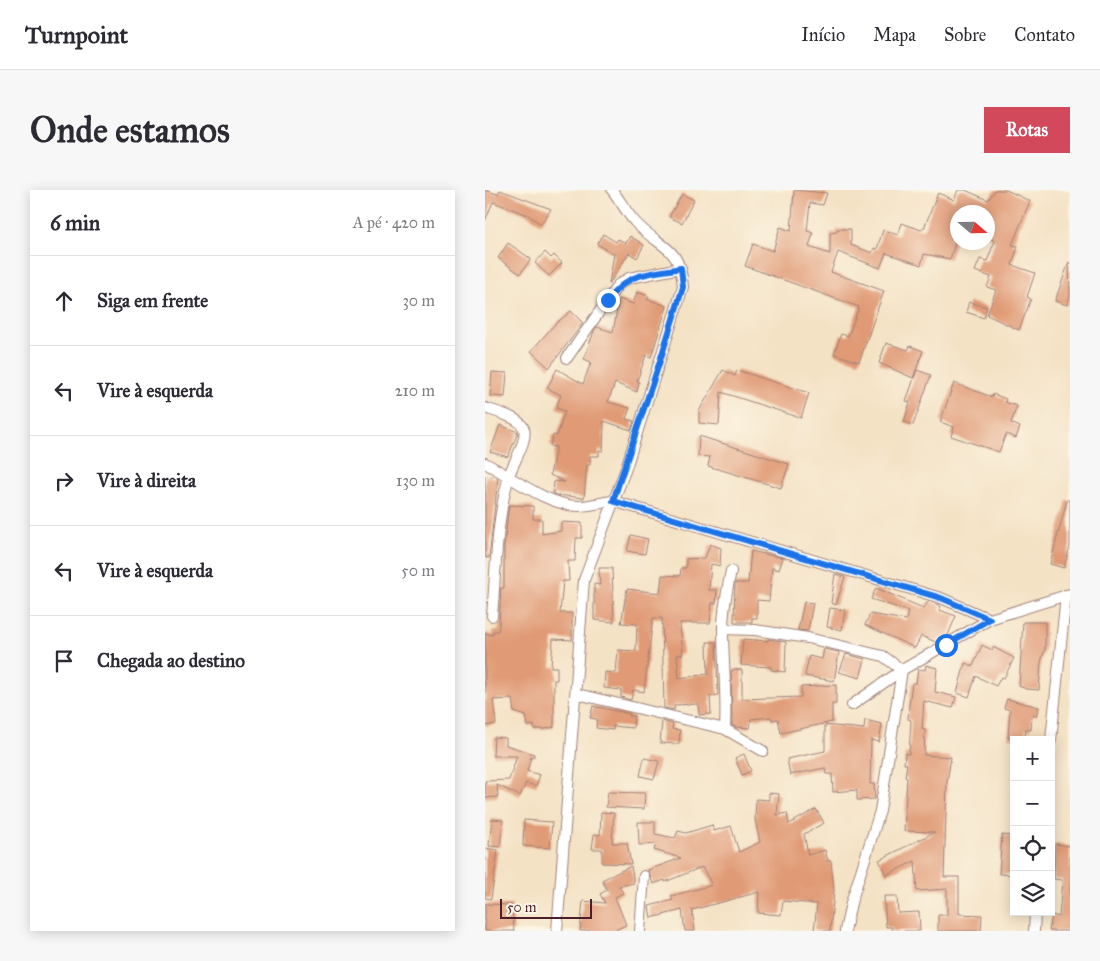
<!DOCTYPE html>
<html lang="pt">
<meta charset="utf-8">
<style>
:root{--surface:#fff;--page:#f7f7f7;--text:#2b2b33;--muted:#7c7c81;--line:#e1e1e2;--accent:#d1495b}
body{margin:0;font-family:"IM FELL Great Primer",serif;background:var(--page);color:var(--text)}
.controls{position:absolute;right:15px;bottom:15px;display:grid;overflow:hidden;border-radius:0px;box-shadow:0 2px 12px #0003}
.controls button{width:45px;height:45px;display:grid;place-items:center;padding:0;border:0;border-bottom:1px solid var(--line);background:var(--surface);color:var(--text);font:25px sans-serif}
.compass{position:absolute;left:465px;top:15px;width:45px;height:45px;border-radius:50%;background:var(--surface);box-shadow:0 2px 12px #0003;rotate:110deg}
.scale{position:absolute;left:15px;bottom:12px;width:92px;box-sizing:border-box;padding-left:5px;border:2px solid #4a1f2b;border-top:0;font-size:14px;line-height:18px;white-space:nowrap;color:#4a1f2b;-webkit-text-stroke:4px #fcf5e5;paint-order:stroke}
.stop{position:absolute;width:15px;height:15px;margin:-11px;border:4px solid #1a73e8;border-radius:50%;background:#fff}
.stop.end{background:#1a73e8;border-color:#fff;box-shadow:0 1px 5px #0008}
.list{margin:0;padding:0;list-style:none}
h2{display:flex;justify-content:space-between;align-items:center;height:65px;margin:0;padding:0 20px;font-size:21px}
h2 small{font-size:16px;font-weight:400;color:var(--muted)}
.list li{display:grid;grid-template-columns:32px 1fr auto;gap:15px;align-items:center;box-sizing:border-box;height:90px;padding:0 20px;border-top:1px solid var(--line)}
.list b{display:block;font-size:19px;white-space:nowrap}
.list em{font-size:16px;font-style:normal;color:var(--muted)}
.icon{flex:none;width:28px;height:28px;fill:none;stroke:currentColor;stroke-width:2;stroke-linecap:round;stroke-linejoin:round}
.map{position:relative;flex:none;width:585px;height:741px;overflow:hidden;border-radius:0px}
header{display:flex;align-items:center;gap:30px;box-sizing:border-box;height:70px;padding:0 25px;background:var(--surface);border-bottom:1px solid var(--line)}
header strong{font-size:24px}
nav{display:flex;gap:28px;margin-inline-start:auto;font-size:18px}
.intro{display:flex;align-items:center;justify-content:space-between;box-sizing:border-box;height:120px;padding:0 30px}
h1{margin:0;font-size:35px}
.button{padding:12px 22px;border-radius:0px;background:var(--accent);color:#fff;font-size:18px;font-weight:700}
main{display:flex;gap:30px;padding:0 30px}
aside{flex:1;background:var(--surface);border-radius:0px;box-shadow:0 2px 12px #0003}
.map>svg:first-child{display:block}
</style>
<header>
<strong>Turnpoint</strong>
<nav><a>Início</a><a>Mapa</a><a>Sobre</a><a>Contato</a></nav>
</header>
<div class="intro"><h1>Onde estamos</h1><a class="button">Rotas</a></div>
<main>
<aside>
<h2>6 min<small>A pé · 420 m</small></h2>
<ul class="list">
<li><svg class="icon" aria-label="ahead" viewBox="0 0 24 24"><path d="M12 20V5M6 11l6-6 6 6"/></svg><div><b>Siga em frente</b></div><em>30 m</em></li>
<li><svg class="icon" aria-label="left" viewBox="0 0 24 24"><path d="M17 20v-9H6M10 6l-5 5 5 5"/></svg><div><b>Vire à esquerda</b></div><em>210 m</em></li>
<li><svg class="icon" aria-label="right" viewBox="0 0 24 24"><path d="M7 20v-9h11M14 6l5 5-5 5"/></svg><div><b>Vire à direita</b></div><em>130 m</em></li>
<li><svg class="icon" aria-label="left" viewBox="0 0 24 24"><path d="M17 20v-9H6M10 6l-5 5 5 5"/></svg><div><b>Vire à esquerda</b></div><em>50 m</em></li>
<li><svg class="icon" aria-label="arrive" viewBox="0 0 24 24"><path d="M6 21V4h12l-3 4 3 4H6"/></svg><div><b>Chegada ao destino</b></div></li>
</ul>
</aside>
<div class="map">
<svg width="585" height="741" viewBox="0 0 585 741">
<rect width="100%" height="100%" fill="#fcf5e5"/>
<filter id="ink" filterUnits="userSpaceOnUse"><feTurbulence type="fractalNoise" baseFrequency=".02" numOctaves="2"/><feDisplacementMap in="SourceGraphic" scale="10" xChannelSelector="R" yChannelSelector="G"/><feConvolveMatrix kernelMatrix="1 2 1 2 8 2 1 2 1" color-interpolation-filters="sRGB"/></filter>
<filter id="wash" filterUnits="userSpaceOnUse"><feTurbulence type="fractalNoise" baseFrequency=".0096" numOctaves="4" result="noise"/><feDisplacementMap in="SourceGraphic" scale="20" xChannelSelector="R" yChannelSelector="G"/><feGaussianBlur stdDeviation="1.12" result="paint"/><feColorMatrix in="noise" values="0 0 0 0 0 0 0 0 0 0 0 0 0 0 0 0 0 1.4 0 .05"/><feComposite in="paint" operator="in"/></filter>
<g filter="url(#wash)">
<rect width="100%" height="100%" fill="#f4e2c5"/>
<g id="blocks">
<!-- building -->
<g fill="#e09a75">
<polygon points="0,0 12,4 15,0 66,19 56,34 43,25 8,12 0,31"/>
<polygon points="309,0 342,3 338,15 325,13 322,41 328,43 324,57 345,64 345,43 352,42 352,39 366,39 366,55 387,63 389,58 392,59 398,40 413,45 417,33 436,40 439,38 453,3 469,10 473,0 480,0 503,10 510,0 521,0 545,11 527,55 533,56 527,75 550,83 542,107 546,109 534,140 502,125 511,100 502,97 506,87 490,81 495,69 502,71 510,51 502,46 502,22 472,22 472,47 465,69 439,64 436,75 401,63 395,78 353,62 346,82 399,101 374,172 349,164 356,144 363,146 374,117 260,76 268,54 288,61 295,37 306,41"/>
<polygon points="197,4 209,10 197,33 184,27"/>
<polygon points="118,44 131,52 133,49 141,53 145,46 159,55 152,68 144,63 124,94 129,64 112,54"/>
<polygon points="23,53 46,69 35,84 13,68"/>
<polygon points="60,62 66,68 69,65 77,73 64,86 50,73"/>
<polygon points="584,72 585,106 582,115 570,111"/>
<polygon points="152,102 164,106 162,109 182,116 166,167 161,165 152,191 154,192 152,202 130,193 123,212 145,218 141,229 149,231 146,240 119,231 118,261 114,260 114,266 105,266 105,275 102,275 99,308 72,305 68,303 69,291 80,292 65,285 71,257 65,256 68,245 72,246 80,221 71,218 76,205 62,198 72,179 98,194 106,172 99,169 109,141 112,137 128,142 134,109 148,114"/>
<polygon points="484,112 502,117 499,128 481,122"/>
<polygon points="86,121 98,133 64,178 46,161 70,134"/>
<polygon points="401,153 423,160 425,156 438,161 428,188 394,173"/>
<polygon points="238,180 250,186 252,180 324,203 316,228 236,202 234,235 214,233 214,221"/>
<polygon points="432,180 446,185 428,235 419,232 425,212 421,211"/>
<polygon points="7,182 22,183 20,207 5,206"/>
<polygon points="469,193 507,207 508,204 521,209 520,212 532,216 526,233 535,237 531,248 521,244 514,262 466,246 469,237 455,232"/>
<polygon points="15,235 33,242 23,267 5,262"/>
<polygon points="214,246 304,274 296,298 223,276 225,267 213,266"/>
<polygon points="0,286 13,288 4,368 0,367"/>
<polygon points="582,310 585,310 585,356 579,378 565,374"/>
<polygon points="24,315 48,316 48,329 57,329 57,344 76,341 76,332 97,333 97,348 91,348 90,371 83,371 84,391 78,391 75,423 87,423 87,450 68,449 66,477 72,477 72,490 69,490 69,537 60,539 49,539 49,535 43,536 41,526 29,522 27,509 8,510 11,534 0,536 0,443 8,445 8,441 13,441 14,435 16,398 19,398 19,356"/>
<polygon points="146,345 163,349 160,364 142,361"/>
<polygon points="225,354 236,358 235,376 226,374 224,400 232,400 231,413 227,413 225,433 195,433 198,464 192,465 194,488 223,484 222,452 231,452 233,505 225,506 226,524 214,525 213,514 190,515 189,520 179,518 177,428 168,428 159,502 148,500 146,510 136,507 136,500 119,498 120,482 131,483 133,460 151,461 152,434 136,433 142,399 175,403 177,385 195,386 196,378 201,378 201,369 220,368"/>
<polygon points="266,361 298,368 294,380 287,378 284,411 272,410 272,428 267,428 267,432 249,432 250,393 263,393"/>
<polygon points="114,378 127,378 129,432 109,430 109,394 115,395"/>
<polygon points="350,384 360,387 351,415 346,413"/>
<polygon points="391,398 438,418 444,411 456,416 454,420 471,426 463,445 451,452 436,446 430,458 380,435 385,424 421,430 423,421 386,409"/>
<polygon points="319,412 328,413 323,441 313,440"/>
<polygon points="345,418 360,420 357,440 342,437"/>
<polygon points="538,432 560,432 560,459 556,472 554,500 541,499 534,496"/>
<polygon points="258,449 283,451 283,449 301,452 300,482 286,480 286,477 256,475"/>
<polygon points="497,455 507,460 508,457 529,468 519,488 516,487 511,496 491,486 484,507 472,503 480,473 488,476"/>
<polygon points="339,459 354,462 349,491 320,486 324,466 337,469"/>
<polygon points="361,464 380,469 375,488 354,482"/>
<polygon points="441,475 452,478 450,502 471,507 468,518 439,511 437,539 440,540 439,565 466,567 462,592 459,687 474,687 474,724 497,725 496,741 453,741 453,725 462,725 462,699 432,701 430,671 401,685 394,670 450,642 419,641 422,588 420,587 422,574 419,574 420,563 424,564 426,530 423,529 424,515 427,493 431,493 433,479 440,480"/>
<polygon points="249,479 257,480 257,509 316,507 316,497 351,495 351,514 347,514 347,532 296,543 293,529 287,530 286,527 266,529 265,538 250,537 247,535 246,482"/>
<polygon points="522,509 554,517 551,526 547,525 546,540 541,539 540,549 523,548 525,520 519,518"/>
<polygon points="108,516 145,524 144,526 149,526 148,538 128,536 128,540 111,538 112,529 105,528"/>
<polygon points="380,530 397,534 394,552 386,550 385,594 389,594 390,609 372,610 372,600 348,602 347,584 341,584 340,578 305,585 302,569 340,561 340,535 379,539"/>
<polygon points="177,531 188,534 187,539 195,540 194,554 175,553"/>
<polygon points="9,547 21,548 21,555 49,564 49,567 46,567 42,581 55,585 51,596 41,593 35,606 12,595 13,607 0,608 0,591 24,590 32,566 8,566"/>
<polygon points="259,564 266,581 257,585 250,568"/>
<polygon points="159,568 174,571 169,589 155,586"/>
<polygon points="123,602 160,603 159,619 121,617"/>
<polygon points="284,603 294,604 292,625 302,623 304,634 331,619 339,633 319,644 323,665 340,660 343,671 346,671 349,701 345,741 329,741 332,714 298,711 296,725 273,723 274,702 207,720 210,741 200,741 197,720 166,728 164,716 188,710 186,706 227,695 217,677 180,692 180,690 168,694 163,680 196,668 169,660 171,654 154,655 153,632 170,632 170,644 190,648 193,641 201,643 227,635 229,641 246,636 254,662 275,652 270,629 271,609 284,610"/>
<polygon points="116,622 129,623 127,653 142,653 146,674 117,673 117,659 107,659 109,644 115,645"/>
<polygon points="7,629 18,630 15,657 4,656"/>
<polygon points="39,630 67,632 65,658 38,656"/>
<polygon points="517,645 529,646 529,685 514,684"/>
<polygon points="570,654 585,656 585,741 564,741 567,725 574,727 577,690 569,689"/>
<polygon points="0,658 13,660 6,709 0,708"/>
<polygon points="146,676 149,693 134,696 138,703 130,707 141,735 128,741 95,741 98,711 120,713 115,704 122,700 117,690"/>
<polygon points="399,706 412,706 413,723 434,722 435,741 407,741 407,737 401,737"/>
<polygon points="0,714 27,715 29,741 0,741"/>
</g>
</g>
</g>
<g filter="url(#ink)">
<use href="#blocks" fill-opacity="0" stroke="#9f8078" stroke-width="1"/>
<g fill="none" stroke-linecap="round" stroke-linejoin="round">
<defs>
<g id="minor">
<polyline points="82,168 133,95 144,88 196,78"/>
<path d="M 0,218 C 11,222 35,227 39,239 C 43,251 27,274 24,286 C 11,331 11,380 7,426"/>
<path d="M 0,273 C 27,287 63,316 94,316 C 105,316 117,312 128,311 L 456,408 L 505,429"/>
<polyline points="238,439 270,440 323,448 398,466 417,480 367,515"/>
<polyline points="92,504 240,539 278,561"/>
<path d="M 240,539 C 242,505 238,472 238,438 C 238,419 242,400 246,381"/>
<polyline points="566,550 581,405"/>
<path d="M 72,741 L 99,390 L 140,281 L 198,97 C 195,54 175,59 150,32 C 141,22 135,10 127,0"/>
<polyline points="155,741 159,686"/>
<polyline points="360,741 366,713 395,621 417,480 505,429 585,404"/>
<polyline points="549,741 550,722"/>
</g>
</defs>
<!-- minor casing -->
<use href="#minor" stroke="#9f8078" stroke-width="12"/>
<!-- minor -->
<use href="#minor" stroke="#fff" stroke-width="10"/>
</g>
</g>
<g fill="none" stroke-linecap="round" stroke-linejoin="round" filter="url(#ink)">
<!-- route -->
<path stroke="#1a73e8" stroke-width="6" d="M 123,110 C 144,81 164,84 196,78 L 198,97 L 174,174 L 128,311 L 456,408 L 505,429 L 461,455"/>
</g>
</svg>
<div class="controls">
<button>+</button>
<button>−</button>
<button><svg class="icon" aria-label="locate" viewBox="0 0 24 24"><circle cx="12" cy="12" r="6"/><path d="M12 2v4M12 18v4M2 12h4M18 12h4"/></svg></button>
<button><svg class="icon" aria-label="layers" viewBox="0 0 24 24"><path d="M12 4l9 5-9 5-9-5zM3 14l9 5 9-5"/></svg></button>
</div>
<svg class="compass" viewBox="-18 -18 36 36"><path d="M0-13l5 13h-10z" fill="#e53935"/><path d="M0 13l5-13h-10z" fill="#7c7c81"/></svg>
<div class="scale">50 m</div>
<div class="stop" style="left:461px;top:455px"></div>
<div class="stop end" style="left:123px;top:110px"></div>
</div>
</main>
